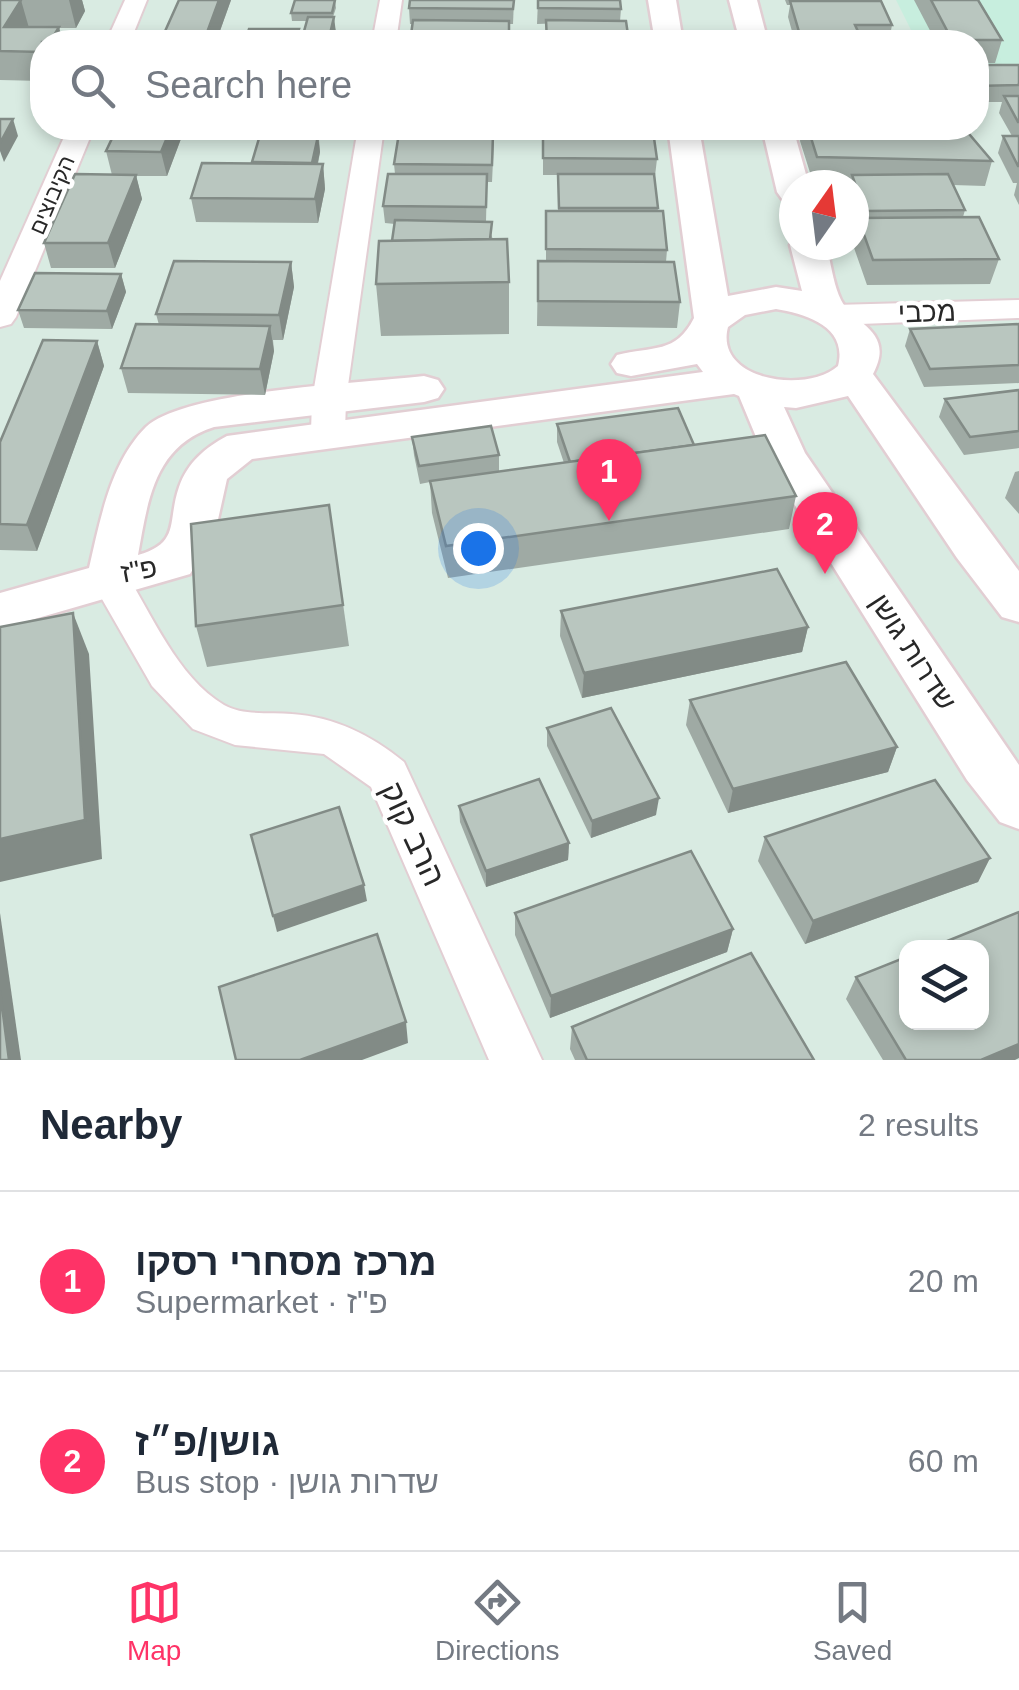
<!DOCTYPE html>
<meta charset="utf-8">
<style>
:root{--surface:#fff;--page:#f6f6f7;--text:#1f2937;--muted:#747a83;--line:#e0e1e3;--accent:#fe3367}
body{margin:0;font-family:Arial,"Noto Sans Hebrew",sans-serif;background:var(--page);color:var(--text)}
.controls{position:absolute;right:30px;bottom:30px;display:grid;overflow:hidden;border-radius:20px;box-shadow:0 5px 15px #0003}
.controls button{width:90px;height:90px;display:grid;place-items:center;padding:0;border:0;border-bottom:2px solid var(--line);background:var(--surface);color:var(--text);font:50px sans-serif}
.compass{position:absolute;left:779px;top:170px;width:90px;height:90px;border-radius:50%;background:var(--surface);box-shadow:0 5px 15px #0003;rotate:14deg}
.you{position:absolute;left:478px;top:548px;width:35px;height:35px;margin:-25px;border:8px solid #fff;border-radius:50%;background:#1a73e8;box-shadow:0 0 0 15px #1a73e833}
.badge{display:grid;place-items:center;width:65px;height:65px;border-radius:50%;background:var(--accent);color:#fff;font-size:32px;font-weight:700}
.pin{position:absolute;translate:-50% -82px;filter:drop-shadow(0 2px 5px #0008)}
.pin::after{content:'';position:absolute;top:52px;width:35px;height:30px;background:inherit;clip-path:polygon(0 0,100% 0,50% 100%)}
.list{margin:0;padding:0;list-style:none}
h2{display:flex;justify-content:space-between;align-items:center;height:130px;margin:0;padding:0 40px;font-size:42px}
h2 small{font-size:32px;font-weight:400;color:var(--muted)}
.list li{display:grid;grid-template-columns:65px 1fr auto;gap:30px;align-items:center;box-sizing:border-box;height:180px;padding:0 40px;border-top:2px solid var(--line)}
.list b{display:block;font-size:38px;white-space:nowrap}
.list p{margin:0;font-size:32px;white-space:nowrap;color:var(--muted)}
.list em{font-size:32px;font-style:normal;color:var(--muted)}
.icon{flex:none;width:55px;height:55px;fill:none;stroke:currentColor;stroke-width:2;stroke-linecap:round;stroke-linejoin:round}
.map{position:relative;flex:none;width:1019px;height:1060px;overflow:hidden}
.search{position:absolute;background:var(--surface);box-shadow:0 5px 15px #0003;left:30px;right:30px;top:30px;height:110px;display:flex;align-items:center;gap:25px;box-sizing:border-box;padding:0 35px;border-radius:40px;color:var(--muted);font-size:38px}
.sheet{height:490px;background:var(--surface)}
nav{display:flex;justify-content:space-around;align-items:center;box-sizing:border-box;height:140px;border-top:2px solid var(--line);background:var(--surface);font-size:28px;color:var(--muted)}
nav a{display:grid;justify-items:center;gap:5px}
nav .on{color:var(--accent)}
.map>svg:first-child{display:block}
</style>
<div class="map">
<svg width="1019" height="1060" viewBox="0 0 1019 1060">
<rect width="100%" height="100%" fill="#d9ebe2"/>
<!-- education -->
<polygon fill="#c7eede" points="896,0 1019,0 1019,67 977,67 976,42 917,42"/>
<g fill="none" stroke-linecap="round" stroke-linejoin="round">
<defs>
<g id="minor">
<polygon points="125,0 147,0 130,42 106,42"/>
<polygon points="380,0 402,0 396,42 372,42"/>
<polygon points="68,128 94,128 16,317 11,324 0,327 0,281"/>
<polygon points="358,128 384,128 346,400 345,432 340,440 328,444 316,440 311,432 312,400"/>
<polygon points="1019,300 1019,318 834,325 823,322 818,315 823,308 834,305"/>
<path d="M 110,565 L 124,570 C 152,614 177,677 224,705 C 243,716 271,712 292,714 C 335,717 371,735 404,762 L 542,1060 L 489,1060 L 371,787 L 324,754 L 235,745 L 193,729 L 152,686 L 91,580 L 96,570 Z"/>
</g>
<g id="tertiary">
<polygon points="648,0 676,0 683,42 655,42"/>
<polygon points="729,0 757,0 768,42 740,42"/>
<path d="M 668,128 L 699,128 L 728,296 L 776,287 L 802,291 L 790,245 L 794,240 L 794,245 L 826,245 C 831,262 833,284 841,300 C 853,324 896,331 873,374 L 1019,571 L 1019,622 L 1002,617 L 957,558 L 848,396 L 796,408 L 784,407 L 805,453 L 1019,765 L 1019,829 L 1000,822 L 967,780 L 764,456 L 739,396 L 734,394 L 252,459 L 227,479 L 215,533 L 190,574 L 0,629 L 0,593 L 89,568 C 100,521 110,463 146,427 C 185,390 365,383 424,376 L 438,380 L 444,389 L 438,398 L 424,402 L 214,427 C 154,446 148,500 138,555 C 181,543 167,521 179,487 C 188,462 205,448 227,436 L 703,372 L 697,364 L 631,376 L 617,373 L 611,364 L 617,355 C 653,346 676,354 694,318 ZM 776,309 C 807,314 848,327 838,366 C 807,394 714,381 728,327 L 745,315 Z"/>
<polygon points="762,128 793,128 809,185 794,185 794,202 782,199 777,192"/>
</g>
</defs>
<!-- minor casing -->
<use href="#minor" stroke="#e2ced3" stroke-width="4"/>
<!-- tertiary casing -->
<use href="#tertiary" stroke="#e2ced3" stroke-width="5"/>
<!-- minor -->
<use href="#minor" fill="#fff" fill-rule="evenodd"/>
<!-- tertiary -->
<use href="#tertiary" fill="#fff" fill-rule="evenodd"/>
</g>
<!-- wall -->
<g fill="#9faaa4">
<polygon points="0,0 82,0 85,11 76,28 59,28 42,52 42,81 0,80"/>
<polygon points="179,0 231,0 216,42 163,42 162,38"/>
<polygon points="335,0 336,8 333,17 336,33 307,21 292,21 291,13"/>
<polygon points="514,0 513,24 410,24 409,8"/>
<polygon points="538,0 621,9 620,21 537,24"/>
<polygon points="785,0 872,0 892,25 889,41 862,41 863,42 795,42 788,17 790,5 787,5"/>
<polygon points="914,0 978,0 1002,40 995,63 976,63 976,42 936,42"/>
<polygon points="299,29 300,38 298,42 247,42 246,38"/>
<polygon points="976,65 1019,65 1019,205 1014,195 1017,183 1013,183 998,153 1003,136 1012,136 999,113 1002,102 976,102"/>
<polygon points="117,128 185,128 167,176 136,176 142,199 115,268 51,268 44,243 112,175 106,151"/>
<polygon points="233,128 330,128 328,139 319,139 320,152 318,164 323,164 325,189 318,223 196,222 191,198 253,164 259,138 235,138"/>
<polygon points="405,128 506,128 506,140 494,140 492,182 487,182 486,221 509,282 509,334 381,336 376,284 392,241 395,224 385,223 383,206 395,174 394,164 405,133"/>
<polygon points="565,128 643,128 643,131 657,159 655,176 658,211 667,250 666,262 680,302 677,328 537,326 538,261 546,261 546,211 558,211 558,175 543,175 543,130 565,131"/>
<polygon points="802,128 964,128 992,161 985,186 953,185 965,210 963,217 999,259 990,284 867,285 853,245 857,219 854,209 854,185 850,185 850,182 813,182 800,141"/>
<polygon points="291,262 294,287 283,340 273,340 274,351 265,395 128,393 121,368 159,325 156,314"/>
<polygon points="121,274 126,292 112,329 24,328 18,310"/>
<polygon points="1019,324 1019,383 924,387 905,346 910,329"/>
<polygon points="97,341 104,366 37,551 0,550 0,442"/>
<polygon points="1019,390 1019,448 964,455 939,417 945,399"/>
<polygon points="557,424 694,445 796,496 789,529 448,578 432,513 430,482 420,484 414,455 412,437 499,455 499,471 564,463 557,442"/>
<polygon points="1019,471 1019,514 1005,498 1015,472"/>
<polygon points="329,505 349,646 207,667 196,626"/>
<polygon points="561,611 808,627 802,652 582,698 560,636"/>
<polygon points="690,700 897,747 888,772 728,813 686,725"/>
<polygon points="547,728 656,815 591,838 547,746"/>
<polygon points="459,806 569,843 568,860 486,887 460,822"/>
<polygon points="765,837 990,858 978,882 805,944 758,861"/>
<polygon points="515,913 733,929 727,952 550,1018 515,935"/>
<polygon points="856,977 1015,1060 883,1060 846,999"/>
<polygon points="572,1027 814,1060 575,1060 570,1049"/>
</g>
<!-- shaded-wall -->
<g fill="#828b86">
<polygon points="21,0 29,28 4,27"/>
<polygon points="69,0 82,0 85,11 76,28"/>
<polygon points="219,0 231,0 216,42 205,42 205,38"/>
<polygon points="334,17 336,33 334,42 328,42"/>
<polygon points="59,27 63,42 50,42"/>
<polygon points="13,119 18,136 4,162 0,151 0,143"/>
<polygon points="171,128 185,128 167,176 161,152"/>
<polygon points="318,136 320,152 314,180 312,163"/>
<polygon points="323,164 325,189 318,223 315,199"/>
<polygon points="136,175 142,199 115,268 108,243"/>
<polygon points="291,262 294,287 283,340 279,315"/>
<polygon points="121,274 126,292 112,329 107,311"/>
<polygon points="270,326 274,351 265,395 260,369"/>
<polygon points="97,341 104,366 37,551 27,525"/>
<polygon points="73,613 89,654 102,859 0,882 0,839"/>
<polygon points="808,627 802,652 582,698 584,673"/>
<polygon points="897,747 888,772 728,813 733,789"/>
<polygon points="659,798 656,815 591,838 592,821"/>
<polygon points="569,843 568,860 486,887 486,871"/>
<polygon points="990,858 978,882 805,944 813,921"/>
<polygon points="364,885 367,901 277,932 273,916"/>
<polygon points="0,913 21,1060 9,1060 0,991"/>
<polygon points="733,929 727,952 550,1018 551,996"/>
<polygon points="406,1022 408,1043 362,1060 300,1060"/>
<polygon points="1019,1044 1019,1058 1015,1060 981,1060"/>
</g>
<!-- building -->
<g fill="#b9c6bf" stroke="#828b86" stroke-width="2.5">
<polygon points="0,0 21,0 4,27 59,27 50,42 42,42 42,52 0,51"/>
<polygon points="179,0 219,0 205,38 162,38"/>
<polygon points="295,0 335,0 332,13 291,13"/>
<polygon points="410,0 514,0 513,9 409,8"/>
<polygon points="538,0 620,0 621,9 538,8"/>
<polygon points="931,0 978,0 1002,40 952,40"/>
<polygon points="790,1 881,1 892,25 855,25 863,42 802,42"/>
<polygon points="308,17 334,17 328,42 301,42"/>
<polygon points="413,20 509,21 509,42 410,42"/>
<polygon points="546,20 626,21 629,42 547,42"/>
<polygon points="249,29 299,29 296,38 246,38"/>
<polygon points="976,65 1019,65 1019,85 976,86"/>
<polygon points="1004,96 1019,96 1019,122 1018,122"/>
<polygon points="0,119 13,119 0,143"/>
<polygon points="117,128 171,128 161,152 106,151"/>
<polygon points="808,128 964,128 992,161 817,157"/>
<polygon points="543,130 653,131 657,159 543,158"/>
<polygon points="399,133 493,134 492,165 394,164"/>
<polygon points="260,135 318,136 312,163 252,162"/>
<polygon points="1003,136 1019,136 1019,166 1018,166"/>
<polygon points="202,163 323,164 315,199 191,198"/>
<polygon points="75,174 136,175 108,243 44,243"/>
<polygon points="388,174 487,174 486,207 383,206"/>
<polygon points="558,174 654,174 658,208 559,208"/>
<polygon points="948,174 965,210 865,211 852,175"/>
<polygon points="546,211 663,211 667,250 546,249"/>
<polygon points="979,217 999,259 873,260 858,218"/>
<polygon points="395,220 492,222 490,239 392,241"/>
<polygon points="507,239 509,282 376,284 379,241"/>
<polygon points="174,261 291,262 279,315 156,314"/>
<polygon points="538,261 674,262 680,302 538,301"/>
<polygon points="35,273 121,274 107,311 18,310"/>
<polygon points="136,324 270,326 260,369 121,368"/>
<polygon points="1019,324 1019,365 930,369 910,329"/>
<polygon points="43,340 97,341 27,525 0,524 0,442"/>
<polygon points="1019,390 1019,431 970,437 945,399"/>
<polygon points="678,408 694,445 570,462 557,424"/>
<polygon points="491,426 499,455 419,466 412,437"/>
<polygon points="765,435 796,496 446,546 430,481"/>
<polygon points="329,505 343,605 196,626 191,524"/>
<polygon points="777,569 808,627 584,673 561,611"/>
<polygon points="73,613 85,820 0,839 0,627"/>
<polygon points="846,662 897,747 733,789 690,700"/>
<polygon points="611,708 659,798 592,821 547,728"/>
<polygon points="539,779 569,843 486,871 459,806"/>
<polygon points="935,780 990,858 813,921 765,837"/>
<polygon points="339,807 364,885 273,916 251,835"/>
<polygon points="691,851 733,929 551,996 515,913"/>
<polygon points="1019,912 1019,1044 981,1060 906,1060 856,977 906,957 906,1022 982,1022 982,948 930,948"/>
<polygon points="377,934 406,1022 300,1060 236,1060 219,987"/>
<polygon points="751,953 814,1060 587,1060 572,1027"/>
<polygon points="0,991 9,1060 0,1060"/>
</g>
<g text-anchor="middle" dominant-baseline="central" stroke-width="9" stroke-linejoin="round" paint-order="stroke">
<!-- far-street labels -->
<g font-size="22" fill="#282828" stroke="#fff">
<text transform="translate(52 195) rotate(-67)">הקיבוצים</text>
</g>
<!-- street labels -->
<g font-size="28" fill="#282828" stroke="#fff">
<text transform="translate(927 312) rotate(-2)">מכבי</text>
<text transform="translate(139 570) rotate(-11)">פ"ז</text>
<text transform="translate(913 652) rotate(57)">שדרות גושן</text>
</g>
<!-- near-street labels -->
<g font-size="32" fill="#282828" stroke="#fff">
<text transform="translate(413 834) rotate(65)">הרב קוק</text>
</g>
</g>
</svg>
<div class="controls">
<button><svg class="icon" aria-label="layers" viewBox="0 0 24 24"><path d="M12 4l9 5-9 5-9-5zM3 14l9 5 9-5"/></svg></button>
</div>
<svg class="compass" viewBox="-18 -18 36 36"><path d="M0-13l5 13h-10z" fill="#e53935"/><path d="M0 13l5-13h-10z" fill="#747a83"/></svg>
<div class="you"></div>
<div class="pin badge" style="left:609px;top:521px">1</div>
<div class="pin badge" style="left:825px;top:574px">2</div>
<div class="search"><svg class="icon" aria-label="search" viewBox="0 0 24 24"><circle cx="10" cy="10" r="6"/><path d="M15 15l6 6"/></svg>Search here</div>
</div>
<section class="sheet">
<h2>Nearby<small>2 results</small></h2>
<ul class="list">
<li><span class="badge">1</span><div><b>מרכז מסחרי רסקו</b><p>Supermarket · פ&quot;ז</p></div><em>20 m</em></li>
<li><span class="badge">2</span><div><b>גושן/פ״ז</b><p>Bus stop · שדרות גושן</p></div><em>60 m</em></li>
</ul>
</section>
<nav>
<a class="on"><svg class="icon" aria-label="map" viewBox="0 0 24 24"><path d="M3 6l6-2 6 2 6-2v14l-6 2-6-2-6 2zM9 4v14M15 6v14"/></svg>Map</a>
<a><svg class="icon" aria-label="directions" viewBox="0 0 24 24"><path d="M12 3l9 9-9 9-9-9zM9 14v-3h6M13 9l2 2-2 2"/></svg>Directions</a>
<a><svg class="icon" aria-label="saved" viewBox="0 0 24 24"><path d="M7 4h10v16l-5-4-5 4z"/></svg>Saved</a>
</nav>
